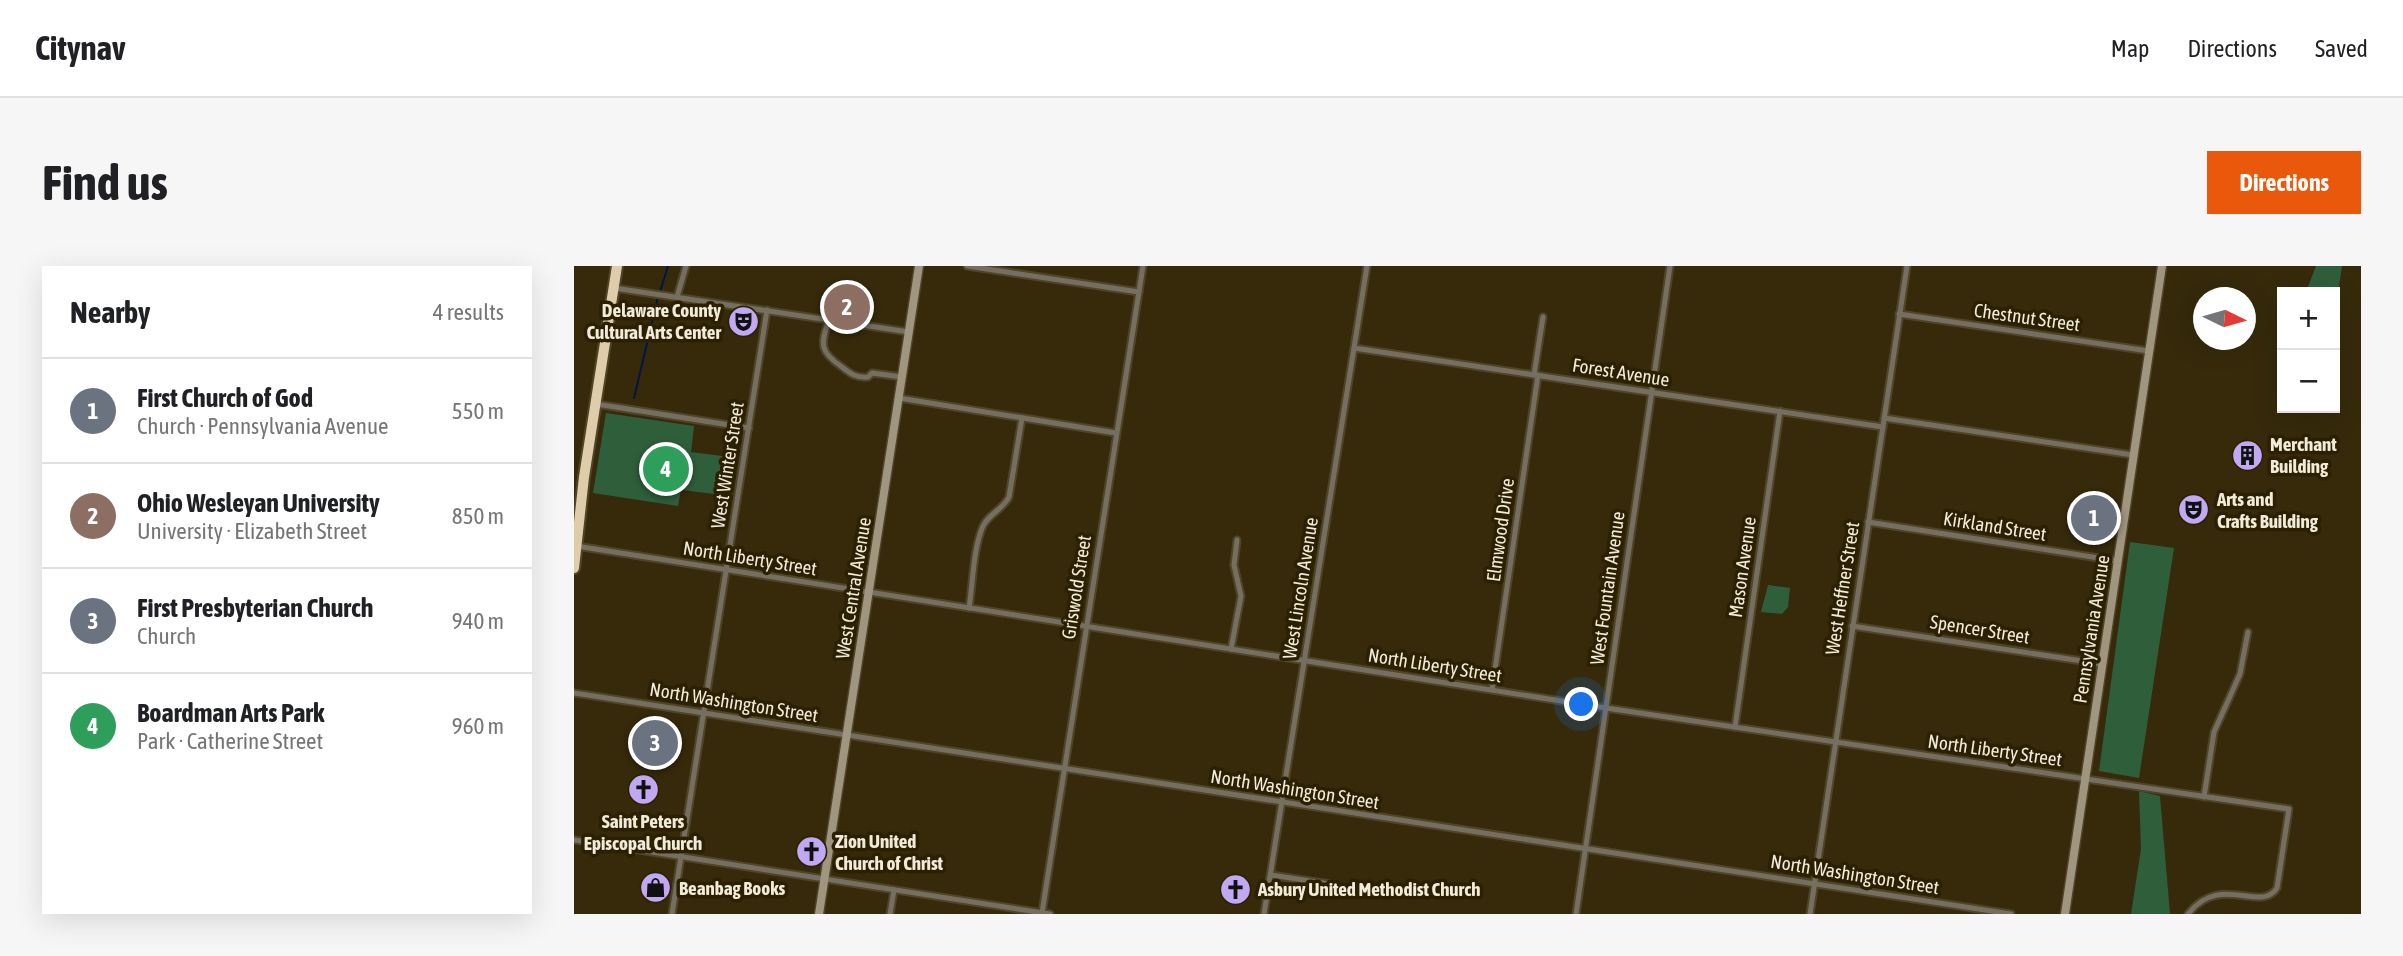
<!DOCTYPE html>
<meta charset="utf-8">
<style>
:root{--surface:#fff;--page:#f6f6f6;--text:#202124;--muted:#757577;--line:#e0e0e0;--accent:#ea580c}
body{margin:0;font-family:"Asap Condensed",sans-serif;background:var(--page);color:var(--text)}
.controls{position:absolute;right:21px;top:21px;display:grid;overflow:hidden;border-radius:0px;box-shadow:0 7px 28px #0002}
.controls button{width:63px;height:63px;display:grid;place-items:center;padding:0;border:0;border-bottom:2px solid var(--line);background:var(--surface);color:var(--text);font:35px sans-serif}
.compass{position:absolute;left:1619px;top:21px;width:63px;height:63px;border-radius:50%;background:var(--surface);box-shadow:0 7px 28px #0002;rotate:95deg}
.you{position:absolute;left:1008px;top:439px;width:24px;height:24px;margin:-18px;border:5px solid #fff;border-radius:50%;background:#1a73e8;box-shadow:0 0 0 10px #1a73e833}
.badge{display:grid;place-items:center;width:46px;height:46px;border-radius:50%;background:var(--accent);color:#fff;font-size:23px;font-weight:700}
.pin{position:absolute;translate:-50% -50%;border:4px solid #fff;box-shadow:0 2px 7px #0006}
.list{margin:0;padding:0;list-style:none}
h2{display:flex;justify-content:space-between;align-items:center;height:91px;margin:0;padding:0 28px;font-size:30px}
h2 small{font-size:23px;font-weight:400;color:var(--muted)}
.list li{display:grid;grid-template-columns:46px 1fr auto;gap:21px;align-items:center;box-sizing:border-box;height:105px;padding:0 28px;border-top:2px solid var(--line)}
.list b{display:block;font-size:26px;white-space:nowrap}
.list p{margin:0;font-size:23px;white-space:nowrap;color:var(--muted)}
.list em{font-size:23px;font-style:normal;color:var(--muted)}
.map{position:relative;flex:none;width:1787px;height:648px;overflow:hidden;border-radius:0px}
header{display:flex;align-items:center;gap:42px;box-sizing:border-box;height:98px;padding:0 35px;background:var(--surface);border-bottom:2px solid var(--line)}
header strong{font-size:33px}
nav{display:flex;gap:38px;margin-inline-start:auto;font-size:24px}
.intro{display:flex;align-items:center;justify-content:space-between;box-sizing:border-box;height:168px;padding:0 42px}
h1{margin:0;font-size:49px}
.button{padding:18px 32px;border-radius:0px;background:var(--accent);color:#fff;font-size:24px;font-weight:700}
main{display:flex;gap:42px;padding:0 42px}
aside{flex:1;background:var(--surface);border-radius:0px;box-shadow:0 7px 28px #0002}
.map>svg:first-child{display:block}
</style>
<header>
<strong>Citynav</strong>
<nav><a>Map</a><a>Directions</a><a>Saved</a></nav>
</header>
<div class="intro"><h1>Find us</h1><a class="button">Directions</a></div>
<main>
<aside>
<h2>Nearby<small>4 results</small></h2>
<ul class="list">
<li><span class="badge" style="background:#6b7280">1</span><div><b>First Church of God</b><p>Church · Pennsylvania Avenue</p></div><em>550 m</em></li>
<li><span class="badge" style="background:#8d6e63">2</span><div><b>Ohio Wesleyan University</b><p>University · Elizabeth Street</p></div><em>850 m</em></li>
<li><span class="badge" style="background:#6b7280">3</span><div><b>First Presbyterian Church</b><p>Church</p></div><em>940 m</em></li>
<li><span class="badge" style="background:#2e9e5b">4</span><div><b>Boardman Arts Park</b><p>Park · Catherine Street</p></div><em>960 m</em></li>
</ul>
</aside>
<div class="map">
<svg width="1787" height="648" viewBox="0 0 1787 648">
<rect width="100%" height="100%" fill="#362a0b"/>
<!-- green -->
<g fill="#2f5f3a">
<polygon points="1742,0 1768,0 1763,34 1761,26 1732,26"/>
<polygon points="32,147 120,160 117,186 163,192 158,230 107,224 104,240 19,227"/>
<polygon points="1556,276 1600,282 1565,512 1525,505"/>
<polygon points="1194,319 1216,322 1214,341 1208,348 1187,346"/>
<polygon points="1565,525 1586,530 1596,648 1557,648 1567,583"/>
</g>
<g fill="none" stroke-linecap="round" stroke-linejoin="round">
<!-- stream -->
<g stroke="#011743" stroke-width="2">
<polyline points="86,26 94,0"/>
<polyline points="60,132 84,31"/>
</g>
<defs>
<g id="street">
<polyline points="393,0 565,26"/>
<polyline points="40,22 335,66"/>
<polyline points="103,31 112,0"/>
<polyline points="1325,48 1575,85"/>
<path d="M 255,54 C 246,79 246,86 268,101 C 277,108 282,112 294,111 L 298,107 L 328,111"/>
<polyline points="780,82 1309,161"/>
<polyline points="960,109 969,51"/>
<polyline points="325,132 542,167"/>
<polyline points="22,138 175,162"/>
<polyline points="1310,152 1559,189"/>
<polyline points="1294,256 1544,295"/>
<path d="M 2,280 L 1032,442 L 1715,543 L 1703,622 C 1686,648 1647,606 1614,648"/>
<path d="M 395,342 C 399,317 399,283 409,260 C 415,248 429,243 435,231 L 448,152"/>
<polyline points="1278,360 1528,398"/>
<polyline points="657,383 667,330 660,299 663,274"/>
<polyline points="918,424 964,109"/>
<polyline points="0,427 1437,648"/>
<polyline points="1161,461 1206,145"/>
<polyline points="1630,531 1640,466 1666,408 1674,366"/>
<polyline points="0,574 476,648"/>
<polyline points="697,609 756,618"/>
<polyline points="468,647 569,0"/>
<polyline points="98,648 193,44"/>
<polyline points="316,648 320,624"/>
<polyline points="690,648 793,0"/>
<polyline points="1002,648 1096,0"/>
<polyline points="1236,648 1333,0"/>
</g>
<g id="secondary">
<polyline points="245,648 345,0"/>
<polyline points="1491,648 1588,0"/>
</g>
<polyline id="highway" points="0,302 10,211 43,0"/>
</defs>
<!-- street casing -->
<use href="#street" stroke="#504528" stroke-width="9"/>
<!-- secondary casing -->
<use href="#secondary" stroke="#504528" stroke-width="11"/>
<!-- highway casing -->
<use href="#highway" stroke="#504528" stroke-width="14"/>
<!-- street -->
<use href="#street" stroke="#766f61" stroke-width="5"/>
<!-- secondary -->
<use href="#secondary" stroke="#a0957f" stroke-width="8"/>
<!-- highway -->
<use href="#highway" stroke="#deccaa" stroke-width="10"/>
</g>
<!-- icons -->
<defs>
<symbol id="theatre-disc" viewBox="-11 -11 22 22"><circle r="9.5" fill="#c1a8f3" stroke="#2c2002"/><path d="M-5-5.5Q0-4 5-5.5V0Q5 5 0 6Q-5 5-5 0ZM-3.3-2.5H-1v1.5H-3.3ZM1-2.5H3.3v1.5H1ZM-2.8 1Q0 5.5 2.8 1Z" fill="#111"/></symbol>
<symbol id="building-disc" viewBox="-11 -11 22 22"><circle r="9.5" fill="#c1a8f3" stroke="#2c2002"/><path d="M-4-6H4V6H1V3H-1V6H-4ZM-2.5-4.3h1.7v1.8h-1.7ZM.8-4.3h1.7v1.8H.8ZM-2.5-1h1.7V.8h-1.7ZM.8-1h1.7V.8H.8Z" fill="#111"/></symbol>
<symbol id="church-disc" viewBox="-11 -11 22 22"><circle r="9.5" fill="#c1a8f3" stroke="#2c2002"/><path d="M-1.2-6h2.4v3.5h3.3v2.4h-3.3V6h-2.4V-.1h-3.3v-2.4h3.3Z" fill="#111"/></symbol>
<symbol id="shop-disc" viewBox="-11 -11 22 22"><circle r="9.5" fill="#c1a8f3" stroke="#2c2002"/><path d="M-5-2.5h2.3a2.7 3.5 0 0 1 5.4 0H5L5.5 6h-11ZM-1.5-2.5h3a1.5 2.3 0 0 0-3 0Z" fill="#111"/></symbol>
</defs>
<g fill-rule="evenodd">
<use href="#theatre-disc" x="152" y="38" width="35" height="35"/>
<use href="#building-disc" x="1656" y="172" width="35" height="35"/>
<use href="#theatre-disc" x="1602" y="226" width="35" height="35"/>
<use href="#church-disc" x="52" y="506" width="35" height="35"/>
<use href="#church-disc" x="220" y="568" width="35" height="35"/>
<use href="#shop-disc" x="64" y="604" width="35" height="35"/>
<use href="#church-disc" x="644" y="606" width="35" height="35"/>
</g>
<g text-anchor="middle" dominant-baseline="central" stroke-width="7" stroke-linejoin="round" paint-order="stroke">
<!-- poi labels -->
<g font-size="19" font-weight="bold" fill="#f2ebd9" stroke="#2c2002" text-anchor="start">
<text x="147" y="44" text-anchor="end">Delaware County<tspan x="147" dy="22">Cultural Arts Center</tspan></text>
<text x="1696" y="178">Merchant<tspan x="1696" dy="22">Building</tspan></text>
<text x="1643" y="233">Arts and<tspan x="1643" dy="22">Crafts Building</tspan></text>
<text x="69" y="555" text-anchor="middle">Saint Peters<tspan x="69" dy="22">Episcopal Church</tspan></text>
<text x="261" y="575">Zion United<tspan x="261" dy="22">Church of Christ</tspan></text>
<text x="105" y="622">Beanbag Books</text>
<text x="684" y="623">Asbury United Methodist Church</text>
</g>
<!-- street labels -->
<g font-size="19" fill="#f2ebd9" stroke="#2c2002">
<text transform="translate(1453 51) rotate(8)">Chestnut Street</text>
<text transform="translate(1047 106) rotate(9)">Forest Avenue</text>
<text transform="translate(153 199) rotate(-81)">West Winter Street</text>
<text transform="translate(1421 260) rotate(9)">Kirkland Street</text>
<text transform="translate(926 264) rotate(-82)">Elmwood Drive</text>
<text transform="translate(176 292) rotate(9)">North Liberty Street</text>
<text transform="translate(1168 301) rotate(-82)">Mason Avenue</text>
<text transform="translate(502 321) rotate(-81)">Griswold Street</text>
<text transform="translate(279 322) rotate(-81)">West Central Avenue</text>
<text transform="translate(726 322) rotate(-81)">West Lincoln Avenue</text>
<text transform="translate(1033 322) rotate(-82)">West Fountain Avenue</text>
<text transform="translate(1268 322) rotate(-81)">West Heffner Street</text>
<text transform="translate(1406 363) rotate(9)">Spencer Street</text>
<text transform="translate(1517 363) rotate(-81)">Pennsylvania Avenue</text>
<text transform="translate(861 399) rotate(9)">North Liberty Street</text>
<text transform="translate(160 436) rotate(9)">North Washington Street</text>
<text transform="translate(1421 484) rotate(8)">North Liberty Street</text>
<text transform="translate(721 523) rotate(9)">North Washington Street</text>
<text transform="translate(1281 608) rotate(9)">North Washington Street</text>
</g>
</g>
</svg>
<div class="controls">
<button>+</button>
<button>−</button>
</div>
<svg class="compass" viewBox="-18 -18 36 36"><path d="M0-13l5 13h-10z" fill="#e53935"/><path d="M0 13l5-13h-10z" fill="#757577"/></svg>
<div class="you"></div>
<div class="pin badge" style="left:1520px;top:252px;background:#6b7280">1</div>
<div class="pin badge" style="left:273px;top:41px;background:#8d6e63">2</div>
<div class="pin badge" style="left:81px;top:477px;background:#6b7280">3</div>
<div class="pin badge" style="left:92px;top:203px;background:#2e9e5b">4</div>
</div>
</main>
